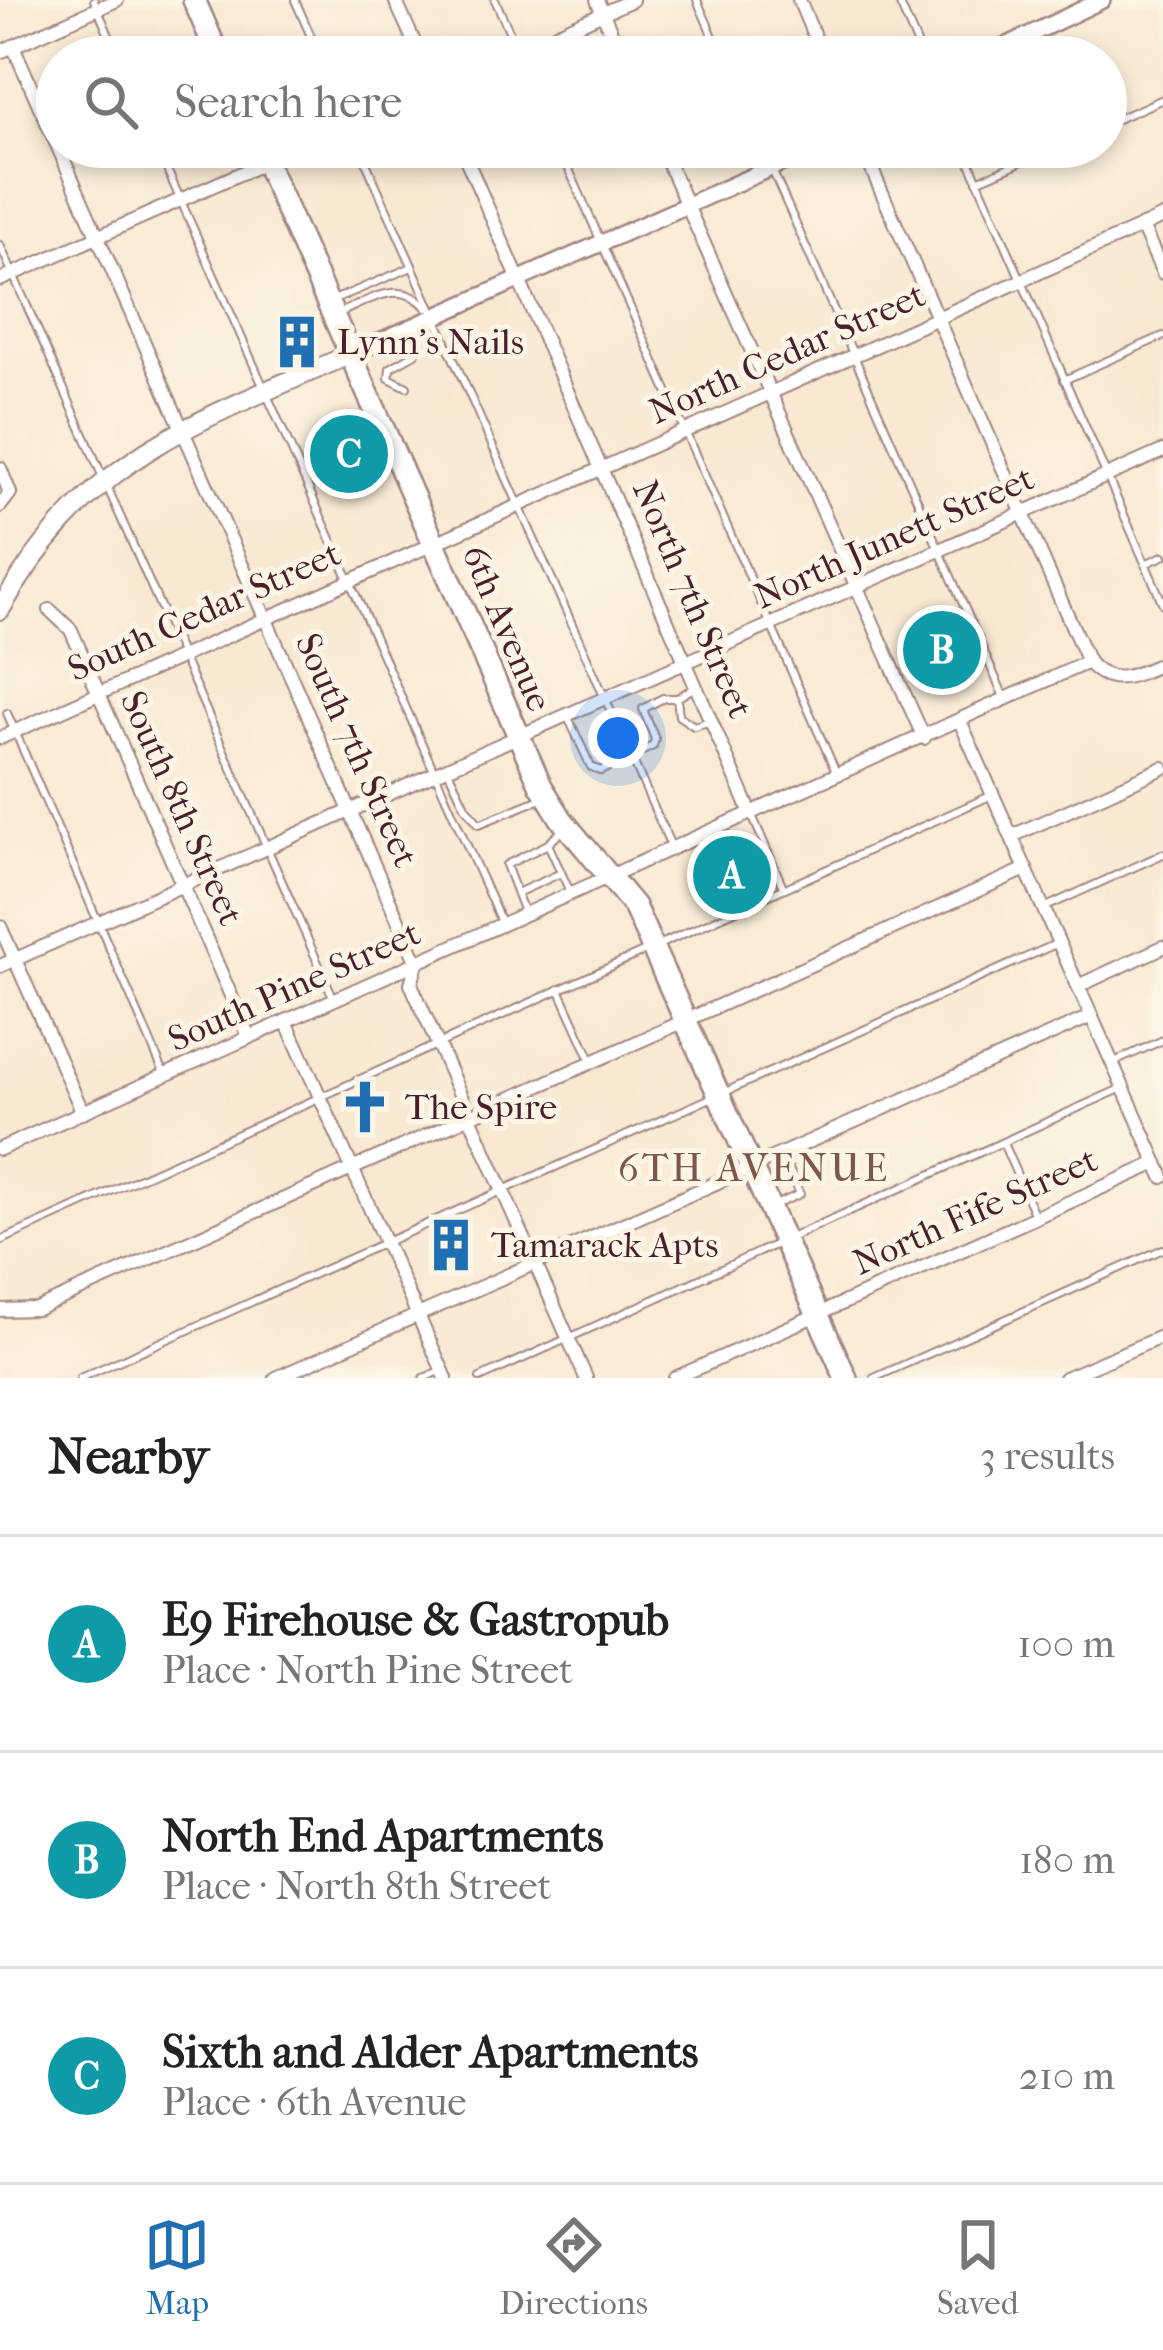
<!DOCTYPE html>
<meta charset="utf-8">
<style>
:root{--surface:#fff;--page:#f2f2f2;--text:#222;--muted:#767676;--line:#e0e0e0;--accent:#1f6fb2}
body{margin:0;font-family:"IM FELL French Canon",serif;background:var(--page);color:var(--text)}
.you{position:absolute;left:618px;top:738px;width:42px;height:42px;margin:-30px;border:9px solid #fff;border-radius:50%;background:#1a73e8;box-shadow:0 0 0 18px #1a73e833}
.badge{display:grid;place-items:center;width:78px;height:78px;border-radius:50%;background:var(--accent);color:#fff;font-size:39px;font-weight:700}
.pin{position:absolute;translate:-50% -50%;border:6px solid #fff;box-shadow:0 3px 12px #0006}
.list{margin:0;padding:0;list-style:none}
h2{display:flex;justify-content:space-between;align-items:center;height:156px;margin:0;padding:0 48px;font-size:51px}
h2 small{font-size:39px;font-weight:400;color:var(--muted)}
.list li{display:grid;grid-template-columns:78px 1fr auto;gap:36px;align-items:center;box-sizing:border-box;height:216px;padding:0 48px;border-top:3px solid var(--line)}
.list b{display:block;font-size:45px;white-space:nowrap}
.list p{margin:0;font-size:39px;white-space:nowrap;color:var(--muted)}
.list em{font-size:39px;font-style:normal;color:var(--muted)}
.icon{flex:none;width:66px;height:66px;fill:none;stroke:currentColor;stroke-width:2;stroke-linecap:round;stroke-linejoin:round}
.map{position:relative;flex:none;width:1163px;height:1378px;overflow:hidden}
.search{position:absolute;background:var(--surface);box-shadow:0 6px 18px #0003;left:36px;right:36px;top:36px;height:132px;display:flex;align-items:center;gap:30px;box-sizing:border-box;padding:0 42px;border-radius:66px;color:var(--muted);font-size:45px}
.sheet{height:804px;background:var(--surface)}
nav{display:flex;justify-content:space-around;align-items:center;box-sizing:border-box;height:168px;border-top:3px solid var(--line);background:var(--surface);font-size:33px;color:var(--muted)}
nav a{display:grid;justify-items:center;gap:6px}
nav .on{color:var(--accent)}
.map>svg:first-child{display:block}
</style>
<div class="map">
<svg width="1163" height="1378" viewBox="0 0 1163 1378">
<rect width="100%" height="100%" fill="#fcf5e5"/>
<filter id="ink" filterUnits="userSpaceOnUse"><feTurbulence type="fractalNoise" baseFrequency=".00833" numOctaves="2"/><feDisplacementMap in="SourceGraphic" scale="24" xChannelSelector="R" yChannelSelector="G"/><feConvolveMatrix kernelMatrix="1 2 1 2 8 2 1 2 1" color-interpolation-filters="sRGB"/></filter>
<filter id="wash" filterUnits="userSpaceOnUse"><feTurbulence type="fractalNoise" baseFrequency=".004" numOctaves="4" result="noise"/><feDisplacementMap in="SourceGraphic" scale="48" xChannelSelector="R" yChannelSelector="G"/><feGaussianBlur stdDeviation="2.7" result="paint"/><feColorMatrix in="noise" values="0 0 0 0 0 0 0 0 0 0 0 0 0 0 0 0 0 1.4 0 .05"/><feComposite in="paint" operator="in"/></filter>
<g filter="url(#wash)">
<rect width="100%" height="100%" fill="#f8e9d3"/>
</g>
<g filter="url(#ink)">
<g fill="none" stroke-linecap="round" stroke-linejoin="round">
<defs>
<g id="service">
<polyline points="94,0 118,57"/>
<polyline points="295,0 320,57"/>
<polyline points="495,0 521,57"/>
<polyline points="697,0 722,57"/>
<polyline points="898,0 923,57"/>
<polyline points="1106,124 1163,99"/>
<polyline points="157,147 501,922"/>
<polyline points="359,147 671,846"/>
<polyline points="559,147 836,772"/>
<polyline points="762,147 1004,697"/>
<polyline points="963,147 1163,604"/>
<polyline points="977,181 1055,147"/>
<polyline points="0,245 334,999"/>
<polyline points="331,301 412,267"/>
<path d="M 337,314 C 369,301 400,277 427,308"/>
<polyline points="1064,380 1163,336"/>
<polyline points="407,387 389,378 390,368 415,354"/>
<polyline points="1145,564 1163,556"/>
<polyline points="695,687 677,698 679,716 694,726 711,721"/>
<polyline points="7,713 164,1073"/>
<polyline points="567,715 591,767 601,771 653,746 655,739 643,709 663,698 677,698"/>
<polyline points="447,768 466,808 479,824 543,798"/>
<polyline points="751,813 783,887"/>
<polyline points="548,844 571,894"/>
<polyline points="517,893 561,873"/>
<polyline points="1046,907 1163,854"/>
<polyline points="525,915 506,865 548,844 565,828"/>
<polyline points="559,989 592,1062"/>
<polyline points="1112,1063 1163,1040"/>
<polyline points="725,1092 1058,943"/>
<polyline points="1003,1143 1035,1216"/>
<polyline points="773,1206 800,1194 783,1156"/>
<polyline points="0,1241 990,796"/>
<polyline points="80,1378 713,1097"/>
<polyline points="424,1378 442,1370"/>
<polyline points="480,1378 1120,1089"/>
<polyline points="874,1378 1163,1249"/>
</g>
<g id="minor">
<polyline points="395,0 421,57"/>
<polyline points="597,0 622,57"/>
<polyline points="799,0 823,57"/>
<polyline points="13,46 57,145"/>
<polyline points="0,52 117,0"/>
<polyline points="505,57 632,0"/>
<polyline points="58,147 417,963 411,984 586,1378"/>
<polyline points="461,147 751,813"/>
<polyline points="661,147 924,738"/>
<path d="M 862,147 L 1088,662 C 1110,689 1136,675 1163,663"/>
<polyline points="1142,226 1163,273"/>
<polyline points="0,280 300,147"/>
<polyline points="0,468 10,493 0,506"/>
<polyline points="50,610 71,630 249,1037"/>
<polyline points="960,721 1163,1177"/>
<polyline points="0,738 1163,217"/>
<polyline points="1012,836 1163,768"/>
<polyline points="0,926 83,1113"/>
<polyline points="0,966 1163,451"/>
<polyline points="1078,986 1163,947"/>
<polyline points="286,1021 446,1378"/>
<polyline points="0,1149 1088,662"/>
<polyline points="0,1310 37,1309 1026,869"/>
<polyline points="276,1378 1092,1016"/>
<polyline points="675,1378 1157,1163"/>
<polyline points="1065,1378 1163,1336"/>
</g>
<g id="tertiary">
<polyline points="983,57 1102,0"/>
<polyline points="351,354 818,147"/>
</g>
<path id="secondary" d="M 0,610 C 90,453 195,423 351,354"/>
<g id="primary">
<polyline points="194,0 219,57"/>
<polyline points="259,147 541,786 562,820 634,906 846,1378"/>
</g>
</defs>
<!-- service casing -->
<use href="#service" stroke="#a1847f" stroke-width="10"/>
<!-- minor casing -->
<use href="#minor" stroke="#a1847f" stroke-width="16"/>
<!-- tertiary casing -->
<use href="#tertiary" stroke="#a1847f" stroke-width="20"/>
<!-- secondary casing -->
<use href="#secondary" stroke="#a1847f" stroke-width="22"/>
<!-- primary casing -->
<use href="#primary" stroke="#a1847f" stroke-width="26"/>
<!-- service -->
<use href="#service" stroke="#fff" stroke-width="6"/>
<!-- minor -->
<use href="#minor" stroke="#fff" stroke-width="12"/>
<!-- tertiary -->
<use href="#tertiary" stroke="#fff" stroke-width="15"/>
<!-- secondary -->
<use href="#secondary" stroke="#fff" stroke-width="18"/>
<!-- primary -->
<use href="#primary" stroke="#fff" stroke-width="21"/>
</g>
</g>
<!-- icons -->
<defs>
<symbol id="building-bare" viewBox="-9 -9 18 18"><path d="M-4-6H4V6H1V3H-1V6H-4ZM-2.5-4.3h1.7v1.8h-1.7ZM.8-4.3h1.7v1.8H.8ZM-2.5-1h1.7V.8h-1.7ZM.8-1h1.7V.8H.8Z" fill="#1f6fb2" stroke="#fcf5e5" stroke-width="2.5" paint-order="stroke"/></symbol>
<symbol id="church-bare" viewBox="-9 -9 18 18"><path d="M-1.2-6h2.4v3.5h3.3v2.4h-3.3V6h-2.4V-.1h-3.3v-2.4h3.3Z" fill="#1f6fb2" stroke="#fcf5e5" stroke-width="2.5" paint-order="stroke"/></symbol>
</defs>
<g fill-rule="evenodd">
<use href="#building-bare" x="259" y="304" width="76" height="76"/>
<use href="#church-bare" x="327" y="1069" width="76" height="76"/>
<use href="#building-bare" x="413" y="1207" width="76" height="76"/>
</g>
<g text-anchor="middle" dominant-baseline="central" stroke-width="10" stroke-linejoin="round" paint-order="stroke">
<!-- poi labels -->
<g font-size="36" fill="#4a1f2b" stroke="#fcf5e5" text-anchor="start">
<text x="337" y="342">Lynn's Nails</text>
<text x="405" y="1107">The Spire</text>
<text x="491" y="1245">Tamarack Apts</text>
</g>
<!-- street labels -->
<g font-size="36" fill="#4a1f2b" stroke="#fcf5e5">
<text transform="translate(787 353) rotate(-24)">North Cedar Street</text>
<text transform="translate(894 537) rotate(-24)">North Junett Street</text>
<text transform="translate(693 599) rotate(67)">North 7th Street</text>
<text transform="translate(204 611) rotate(-24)">South Cedar Street</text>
<text transform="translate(507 628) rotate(67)">6th Avenue</text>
<text transform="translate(357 750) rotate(66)">South 7th Street</text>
<text transform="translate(182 808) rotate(66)">South 8th Street</text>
<text transform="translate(294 986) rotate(-24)">South Pine Street</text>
<text transform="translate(975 1211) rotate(-24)">North Fife Street</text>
</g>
<!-- neighbourhood labels -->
<g font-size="39" letter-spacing="3" fill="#7d564e" stroke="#fcf5e5">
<text x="754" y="1168">6TH AVENUE</text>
</g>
</g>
</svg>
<div class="you"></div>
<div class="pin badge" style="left:732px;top:875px;background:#0f9aa8">A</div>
<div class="pin badge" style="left:942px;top:650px;background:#0f9aa8">B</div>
<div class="pin badge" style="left:349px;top:454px;background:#0f9aa8">C</div>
<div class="search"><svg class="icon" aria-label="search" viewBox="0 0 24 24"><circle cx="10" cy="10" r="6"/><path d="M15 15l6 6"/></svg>Search here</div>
</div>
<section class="sheet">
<h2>Nearby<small>3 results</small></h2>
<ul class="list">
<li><span class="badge" style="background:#0f9aa8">A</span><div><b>E9 Firehouse &amp; Gastropub</b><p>Place · North Pine Street</p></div><em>100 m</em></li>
<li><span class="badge" style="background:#0f9aa8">B</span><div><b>North End Apartments</b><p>Place · North 8th Street</p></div><em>180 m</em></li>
<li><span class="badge" style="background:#0f9aa8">C</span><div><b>Sixth and Alder Apartments</b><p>Place · 6th Avenue</p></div><em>210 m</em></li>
</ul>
</section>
<nav>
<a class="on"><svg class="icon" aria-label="map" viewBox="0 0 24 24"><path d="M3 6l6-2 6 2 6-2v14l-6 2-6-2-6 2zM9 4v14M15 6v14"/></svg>Map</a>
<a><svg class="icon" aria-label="directions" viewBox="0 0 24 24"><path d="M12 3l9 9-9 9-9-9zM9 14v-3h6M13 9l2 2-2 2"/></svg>Directions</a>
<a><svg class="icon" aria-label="saved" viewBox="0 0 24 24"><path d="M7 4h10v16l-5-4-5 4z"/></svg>Saved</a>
</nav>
